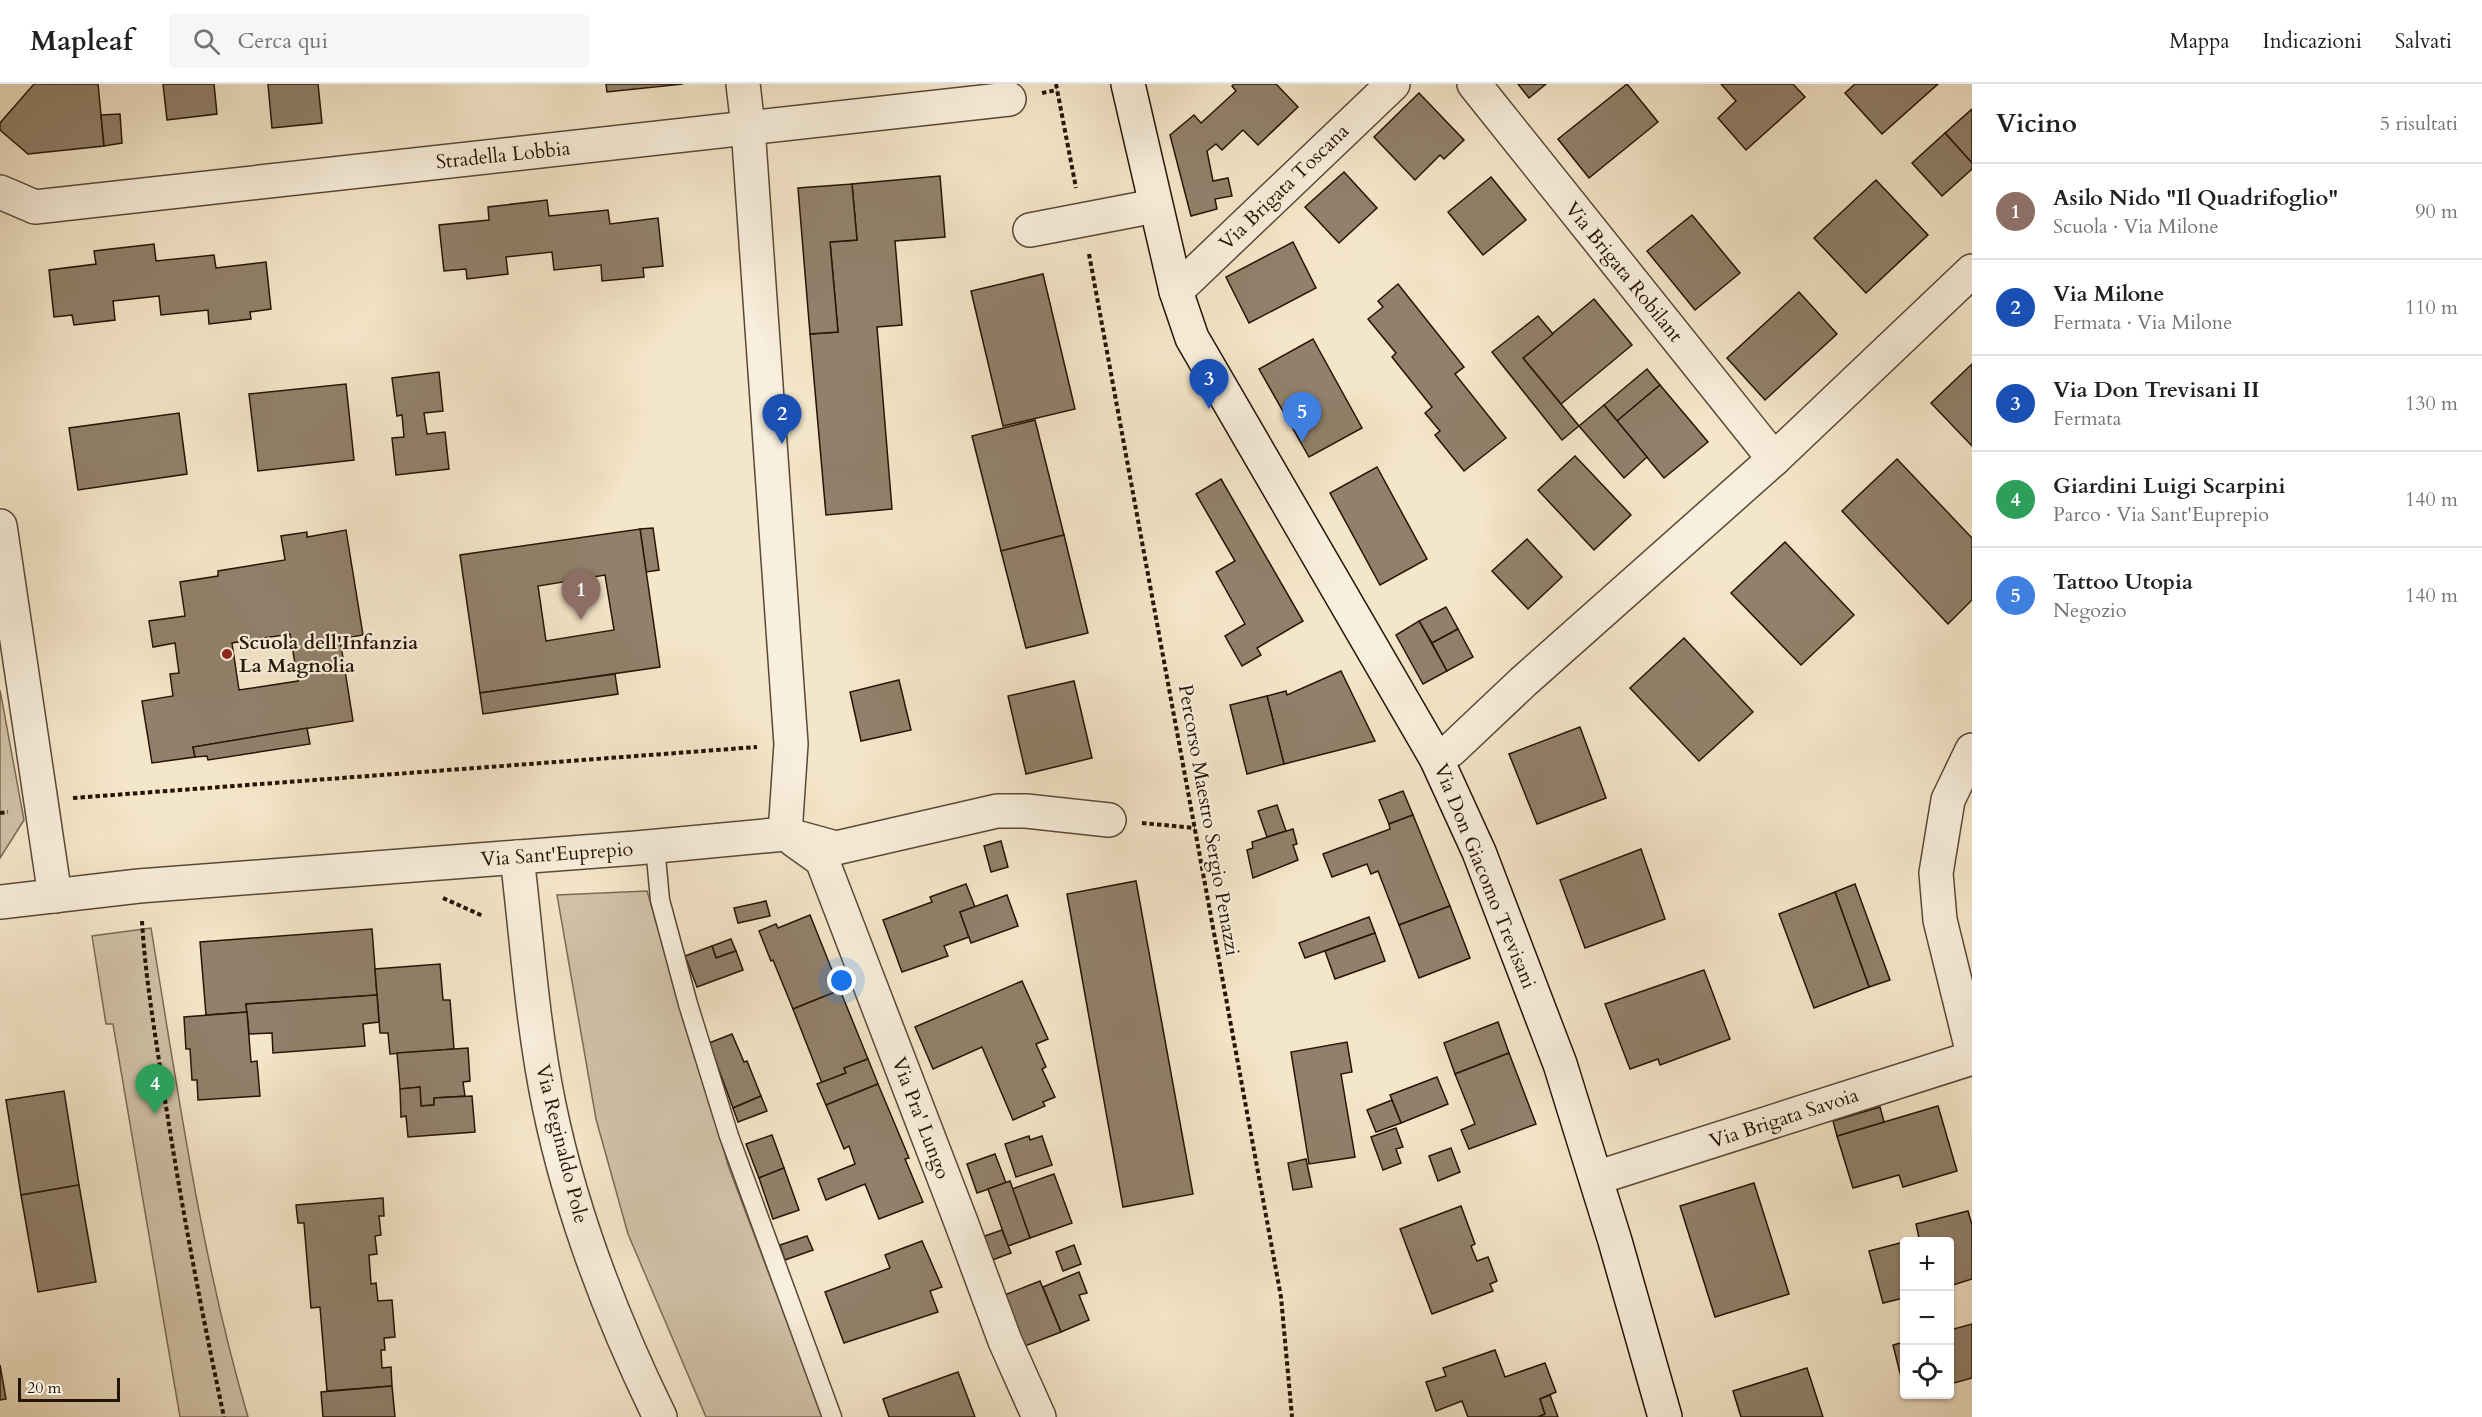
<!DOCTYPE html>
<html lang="it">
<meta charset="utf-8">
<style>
:root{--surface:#fff;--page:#f6f6f6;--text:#202124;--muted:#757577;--line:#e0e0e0;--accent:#db2777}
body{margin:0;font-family:Cardo,serif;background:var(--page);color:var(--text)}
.controls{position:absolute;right:18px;bottom:18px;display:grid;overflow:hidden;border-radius:6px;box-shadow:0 2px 4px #0004}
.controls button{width:54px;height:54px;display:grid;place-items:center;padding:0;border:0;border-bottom:2px solid var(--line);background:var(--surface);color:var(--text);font:30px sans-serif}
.scale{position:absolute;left:18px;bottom:15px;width:102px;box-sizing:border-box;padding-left:6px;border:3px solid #251405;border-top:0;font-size:16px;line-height:21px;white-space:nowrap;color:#251405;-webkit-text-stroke:4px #f8efdc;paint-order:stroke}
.you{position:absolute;left:842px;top:897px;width:21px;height:21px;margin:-15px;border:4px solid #fff;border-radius:50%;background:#1a73e8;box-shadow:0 0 0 9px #1a73e833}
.badge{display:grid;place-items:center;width:39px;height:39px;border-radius:50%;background:var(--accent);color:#fff;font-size:20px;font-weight:700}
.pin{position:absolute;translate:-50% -50px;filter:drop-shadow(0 2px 3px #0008)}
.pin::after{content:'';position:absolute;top:32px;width:21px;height:18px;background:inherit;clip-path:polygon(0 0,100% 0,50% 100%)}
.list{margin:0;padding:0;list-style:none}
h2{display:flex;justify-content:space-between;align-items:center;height:78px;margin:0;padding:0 24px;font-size:26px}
h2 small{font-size:20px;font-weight:400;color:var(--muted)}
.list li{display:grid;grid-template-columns:39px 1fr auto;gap:18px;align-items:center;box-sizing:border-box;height:96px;padding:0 24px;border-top:2px solid var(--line)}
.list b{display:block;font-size:22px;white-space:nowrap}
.list p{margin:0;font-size:20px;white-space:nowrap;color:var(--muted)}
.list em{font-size:20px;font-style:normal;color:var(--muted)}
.icon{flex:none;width:33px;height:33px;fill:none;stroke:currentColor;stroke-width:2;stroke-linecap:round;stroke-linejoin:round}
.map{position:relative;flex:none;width:1972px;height:1333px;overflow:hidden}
header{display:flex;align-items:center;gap:36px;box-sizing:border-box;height:84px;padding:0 30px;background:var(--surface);border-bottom:2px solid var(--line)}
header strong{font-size:28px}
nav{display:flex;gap:33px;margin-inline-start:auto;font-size:21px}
.search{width:420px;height:54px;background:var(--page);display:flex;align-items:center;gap:15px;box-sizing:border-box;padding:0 21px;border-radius:6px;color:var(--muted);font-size:22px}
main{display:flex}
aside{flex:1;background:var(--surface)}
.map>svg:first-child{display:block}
</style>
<header>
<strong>Mapleaf</strong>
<div class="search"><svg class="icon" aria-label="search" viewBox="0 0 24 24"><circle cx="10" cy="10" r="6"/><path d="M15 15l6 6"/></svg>Cerca qui</div>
<nav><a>Mappa</a><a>Indicazioni</a><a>Salvati</a></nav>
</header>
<main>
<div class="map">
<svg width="1972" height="1333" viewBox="0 0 1972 1333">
<rect width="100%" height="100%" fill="#f4e6c9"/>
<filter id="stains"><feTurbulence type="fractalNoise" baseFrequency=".00333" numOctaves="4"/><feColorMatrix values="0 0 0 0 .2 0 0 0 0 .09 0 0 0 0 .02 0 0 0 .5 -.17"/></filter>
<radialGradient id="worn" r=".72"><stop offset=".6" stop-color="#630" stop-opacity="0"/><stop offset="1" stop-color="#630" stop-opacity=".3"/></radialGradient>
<!-- green -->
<g fill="#d1c2a8" stroke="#7b6b56" stroke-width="1.5">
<polygon points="0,606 24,736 0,774"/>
<polygon points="647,807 729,1084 823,1333 706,1333 628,1150 596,1035 557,811"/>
<path d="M 151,844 C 178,1008 201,1173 248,1333 L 180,1333 L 113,940 L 106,940 L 92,852 Z"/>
</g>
<!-- building -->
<g fill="#91816b" stroke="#251405" stroke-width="1.5" fill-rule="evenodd">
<polygon points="34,0 98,0 104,62 28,70 0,46 0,39"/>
<polygon points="163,0 214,0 217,30 167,36"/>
<polygon points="268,0 318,0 322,39 272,44"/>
<polygon points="606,0 683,0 607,8"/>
<polygon points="1234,0 1276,0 1298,23 1258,61 1243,46 1222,66 1216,60 1207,67 1213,97 1228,94 1232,112 1215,115 1217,125 1191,132 1170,51 1194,31 1201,39 1236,7 1232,2"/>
<polygon points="1518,0 1546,0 1529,14"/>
<polygon points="1627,0 1658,38 1589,94 1558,55"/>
<polygon points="1721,0 1793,0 1805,13 1746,66 1718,34 1736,17"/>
<polygon points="1855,0 1938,0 1882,50 1845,9"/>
<polygon points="1419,9 1464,56 1444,75 1440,71 1415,96 1374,53"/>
<polygon points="1972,25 1972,79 1945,49"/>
<polygon points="120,30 122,59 104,62 101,31"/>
<polygon points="1945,49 1972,79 1972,85 1942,112 1912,79"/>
<polygon points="1344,88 1377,124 1339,159 1305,123"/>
<polygon points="940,92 945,153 895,157 902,241 877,243 892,425 826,431 810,250 838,248 830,158 857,156 852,100"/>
<polygon points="1491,93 1526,136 1483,171 1448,128"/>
<polygon points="1876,96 1928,151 1866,209 1814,154"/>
<polygon points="852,100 857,156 830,158 838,248 810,250 798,104"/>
<polygon points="547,116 549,132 608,126 610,140 658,134 663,182 643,184 644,193 602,197 601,181 554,186 552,168 506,173 508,190 467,195 466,185 444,187 439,141 489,136 488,123"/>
<polygon points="1692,131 1740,189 1695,226 1647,167"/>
<polygon points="1293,158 1316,204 1249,239 1226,193"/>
<polygon points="154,160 156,177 214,171 216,184 266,178 271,225 250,228 251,235 209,240 208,226 161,231 159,212 113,217 115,236 74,241 72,231 54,233 49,186 96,180 94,167"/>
<polygon points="1043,190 1075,325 1003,342 971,207"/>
<polygon points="1398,200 1464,283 1455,290 1506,354 1464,387 1435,351 1440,347 1425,329 1432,323 1392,273 1396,269 1368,235 1383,223 1378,217"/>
<polygon points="1799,208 1837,250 1765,316 1727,274"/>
<polygon points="1594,215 1632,261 1561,320 1523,274"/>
<polygon points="1538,232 1553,250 1523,274 1579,342 1562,356 1492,268"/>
<polygon points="1313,255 1362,344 1309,373 1259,285"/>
<polygon points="1972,280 1972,362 1931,319"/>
<polygon points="1647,285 1660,301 1617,337 1604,321"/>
<polygon points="439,288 443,327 424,329 427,350 445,348 449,385 396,391 392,354 404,353 402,331 397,332 392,294"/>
<polygon points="346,300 354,376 258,387 249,310"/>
<polygon points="1660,301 1708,358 1664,394 1617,337"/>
<polygon points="1604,321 1647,373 1624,394 1579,342"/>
<polygon points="179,329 187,390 78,406 69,344"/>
<polygon points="1035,336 1064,451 1001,467 972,352"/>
<polygon points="1575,372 1631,431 1594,466 1538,406"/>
<polygon points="1897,375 1972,454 1972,516 1948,540 1842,427"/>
<polygon points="1377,383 1427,475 1380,501 1330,409"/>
<polygon points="1221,395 1303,537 1257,564 1261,571 1242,582 1225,552 1245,540 1216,488 1235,477 1196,410"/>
<polygon points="653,444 659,486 646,488 640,445"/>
<path d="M 640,445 L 660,583 L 480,609 L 460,471 ZM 605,491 L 614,546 L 546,557 L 538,502 Z"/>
<path d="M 346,446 L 363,551 L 340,555 L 353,637 L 193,663 L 195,673 L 152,679 L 142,617 L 173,612 L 170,590 L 179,589 L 175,559 L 153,563 L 149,537 L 185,532 L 180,498 L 218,492 L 218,487 L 285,476 L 281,452 L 307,448 L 307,453 ZM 290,550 L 298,597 L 239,606 L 232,559 Z"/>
<polygon points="1064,451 1088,549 1026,564 1001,467"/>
<polygon points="1527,455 1562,493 1528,525 1492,487"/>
<polygon points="1785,458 1854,531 1801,581 1731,509"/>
<polygon points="1446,523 1458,545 1432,559 1419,537"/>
<polygon points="1419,537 1447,587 1423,600 1396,551"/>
<polygon points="1458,545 1473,573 1447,587 1432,559"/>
<polygon points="1684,554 1753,628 1699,677 1630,604"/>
<polygon points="1341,587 1375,657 1284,680 1267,612 1286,607 1287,611"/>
<polygon points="615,590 618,610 483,630 480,609"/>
<polygon points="899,596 911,646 861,657 850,608"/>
<polygon points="1074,597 1092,674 1026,690 1008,612"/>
<polygon points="1267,612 1284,680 1247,690 1230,621"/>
<polygon points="1580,643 1606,714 1537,740 1509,670"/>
<polygon points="307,644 310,660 208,676 207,672 195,673 193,663"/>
<polygon points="1403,707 1413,731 1389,740 1379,716"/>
<polygon points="1277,721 1286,747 1267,753 1258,727"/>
<polygon points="1413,731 1450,822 1399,841 1378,787 1371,790 1367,780 1332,793 1323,770 1390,745 1389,740"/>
<polygon points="1293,745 1297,760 1293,761 1298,776 1253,794 1247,766 1253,764 1252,758"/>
<polygon points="1001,757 1008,783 991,788 984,762"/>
<polygon points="1641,765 1665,835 1585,864 1560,796"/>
<polygon points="1136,797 1193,1110 1123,1123 1067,810"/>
<polygon points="966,800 975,823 960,828 969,853 944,862 948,872 902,888 883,836 932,818 930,813"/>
<polygon points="1855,800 1890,896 1869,903 1835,808"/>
<polygon points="1835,808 1869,903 1814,924 1779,830"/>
<polygon points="1007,811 1018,842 971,859 960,828"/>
<polygon points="766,817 770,832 738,839 734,824"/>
<polygon points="1450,822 1470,874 1419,894 1399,841"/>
<polygon points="810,831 840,906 793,925 773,876 771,877 759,847 776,840 778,844"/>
<polygon points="1369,833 1375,849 1305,874 1299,859"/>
<polygon points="372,845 377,911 246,920 247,928 206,931 200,858"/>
<polygon points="1375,849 1385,877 1335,895 1325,867"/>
<polygon points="731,855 736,867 716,874 712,862"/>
<polygon points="712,862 716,874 736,867 743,886 697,903 685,872"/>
<polygon points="440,880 443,916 450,916 454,965 390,970 388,949 380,949 375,885"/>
<polygon points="1704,886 1730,955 1660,981 1658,975 1630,985 1605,920"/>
<polygon points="1022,897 1048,955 1036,960 1046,983 1042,985 1055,1013 1043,1018 1045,1022 1013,1036 982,963 933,985 915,943"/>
<polygon points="840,906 868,975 844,984 846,989 822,999 793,925"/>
<polygon points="377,911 379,938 363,940 365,962 273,969 272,949 249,950 246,920"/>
<polygon points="247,928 251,978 257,977 260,1012 198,1016 197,996 192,996 190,965 186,965 184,933"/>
<polygon points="1498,938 1509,969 1455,990 1444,959"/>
<polygon points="732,950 744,978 747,977 761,1012 733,1024 709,959"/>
<polygon points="1347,958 1352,988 1341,990 1355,1073 1309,1080 1291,968"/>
<polygon points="468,964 470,997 463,998 465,1012 434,1014 434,1021 421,1022 420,1003 400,1005 397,969"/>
<polygon points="1509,969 1536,1040 1469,1065 1461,1046 1475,1040 1455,990"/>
<polygon points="868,975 878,1000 826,1021 817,1000 846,989 844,984"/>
<polygon points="1437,993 1448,1020 1401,1039 1390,1011"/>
<polygon points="878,1000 909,1074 905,1075 923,1118 879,1135 865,1100 826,1116 818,1095 855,1080 849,1062 844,1065 826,1021"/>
<polygon points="420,1003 421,1022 434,1021 434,1014 472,1012 475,1048 408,1053 406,1032 401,1033 400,1005"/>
<polygon points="64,1007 79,1101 21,1111 6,1016"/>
<polygon points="761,1012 767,1027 738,1038 733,1024"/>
<polygon points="1392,1016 1401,1039 1376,1048 1367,1026"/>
<polygon points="1938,1022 1957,1087 1903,1103 1899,1091 1853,1104 1837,1052"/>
<polygon points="1880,1023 1884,1038 1837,1052 1833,1037"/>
<polygon points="1396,1044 1403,1063 1396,1065 1401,1079 1383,1086 1371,1053"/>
<polygon points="772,1051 784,1084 759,1094 746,1060"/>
<polygon points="1029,1052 1030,1056 1042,1052 1052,1081 1016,1093 1005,1060"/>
<polygon points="1451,1064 1460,1088 1438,1097 1429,1072"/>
<polygon points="995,1070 1006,1099 977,1109 967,1080"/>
<polygon points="1306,1075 1312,1103 1293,1106 1288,1079"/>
<polygon points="784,1084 799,1126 773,1135 759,1094"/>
<polygon points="1054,1090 1072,1139 1030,1154 1012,1105"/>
<polygon points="1010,1097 1030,1154 1008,1162 988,1105"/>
<polygon points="1754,1099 1789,1210 1715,1233 1680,1122"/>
<polygon points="79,1101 96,1198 38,1208 21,1111"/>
<polygon points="383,1114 384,1132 379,1132 381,1151 375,1152 377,1170 369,1171 371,1200 376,1199 378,1217 392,1216 395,1253 384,1254 385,1266 381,1266 382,1284 391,1283 392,1302 327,1307 320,1223 311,1224 304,1139 298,1139 296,1121"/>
<polygon points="1461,1122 1475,1160 1471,1162 1477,1177 1488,1173 1497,1197 1490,1200 1493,1207 1432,1230 1400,1145"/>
<polygon points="1968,1127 1972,1141 1972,1195 1950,1202 1950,1158 1906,1158 1919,1154 1916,1140"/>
<polygon points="1002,1146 1011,1169 987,1178 979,1154"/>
<polygon points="807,1152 813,1166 785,1176 780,1161"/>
<polygon points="922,1157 942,1203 930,1207 938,1228 844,1259 825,1208 890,1184 885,1171"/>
<polygon points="1904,1158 1904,1214 1883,1219 1869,1167"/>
<polygon points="1074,1161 1081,1180 1063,1187 1056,1168"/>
<polygon points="1079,1188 1087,1209 1079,1211 1089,1236 1061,1248 1043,1203"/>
<polygon points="1040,1197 1061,1248 1012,1267 992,1216"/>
<polygon points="1972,1240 1972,1294 1950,1300 1950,1246"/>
<polygon points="1904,1258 1904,1305 1893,1261"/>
<polygon points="1495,1266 1505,1293 1545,1279 1556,1308 1540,1315 1545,1330 1538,1333 1468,1333 1462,1317 1436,1327 1426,1298 1446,1292 1443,1284"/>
<polygon points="0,1281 6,1315 0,1316"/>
<polygon points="1807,1284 1823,1333 1741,1333 1733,1307"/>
<polygon points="958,1288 975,1333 889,1333 883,1315"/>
<polygon points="392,1302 395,1333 323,1333 321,1308"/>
<polygon points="1550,1311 1558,1333 1538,1333 1545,1330 1540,1315"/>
</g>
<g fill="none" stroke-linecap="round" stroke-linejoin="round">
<defs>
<polyline id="lane" points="655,762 660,816 688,920 729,1052 832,1333"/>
<g id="street">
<polyline points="743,0 748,43 791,660 785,750"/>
<polyline points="1474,0 1774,375"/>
<polyline points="0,108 35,123 1009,15"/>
<polyline points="1030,146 1155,122"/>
<polyline points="1176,207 1393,0"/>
<polyline points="0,442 55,812"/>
<polyline points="1972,666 1948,716 1936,789 1940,836 1972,966"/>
<polyline points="1436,674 1451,666 1523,598 1774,375 1972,187"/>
<polyline points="794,756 822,776 961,1138 1005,1257 1039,1333"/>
<path d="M 517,773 C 527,855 532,939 549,1021 C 571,1128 612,1235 660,1333"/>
<polyline points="0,818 139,802 636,764 785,750 836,764 997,727 1026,727 1109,736"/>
<polyline points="1596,1094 1972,974"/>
</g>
<polyline id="secondary" points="1128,0 1176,207 1192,254 1436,674 1479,768 1560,980 1615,1157 1665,1333"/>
</defs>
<!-- lane casing -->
<use href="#lane" stroke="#594836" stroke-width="21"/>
<!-- street casing -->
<use href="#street" stroke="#594836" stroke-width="36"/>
<!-- secondary casing -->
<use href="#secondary" stroke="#251405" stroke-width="36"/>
<!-- path -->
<g stroke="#251405" stroke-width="4" stroke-dasharray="4.5 3" stroke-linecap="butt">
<polyline points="1056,0 1076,104"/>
<polyline points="1042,9 1057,6"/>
<polyline points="1089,170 1281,1213 1292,1333"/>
<polyline points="73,714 757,663"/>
<polyline points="0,729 8,728"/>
<polyline points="1142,739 1195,744"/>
<polyline points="443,814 483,832"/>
<path d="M 142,837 C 145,890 154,943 162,996 C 179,1109 200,1221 224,1333"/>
</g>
<!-- lane -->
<use href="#lane" stroke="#f8efdc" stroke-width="18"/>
<!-- street -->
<use href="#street" stroke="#f8efdc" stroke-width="33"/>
<!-- secondary -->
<use href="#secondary" stroke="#f8efdc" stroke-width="33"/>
</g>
<!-- markers -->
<circle fill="#8f2418" stroke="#f8efdc" stroke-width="2" cx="227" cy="570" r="6"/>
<g text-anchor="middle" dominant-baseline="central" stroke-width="4.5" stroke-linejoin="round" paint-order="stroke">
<!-- street labels -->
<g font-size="20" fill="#251405" stroke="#f8efdc">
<text transform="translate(503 71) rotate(-6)">Stradella Lobbia</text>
<text transform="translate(1284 103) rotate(-44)">Via Brigata Toscana</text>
<text transform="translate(1624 188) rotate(51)">Via Brigata Robilant</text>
<text transform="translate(1209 736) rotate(80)">Percorso Maestro Sergio Penazzi</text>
<text transform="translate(557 770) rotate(-4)">Via Sant'Euprepio</text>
<text transform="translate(1485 792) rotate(68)">Via Don Giacomo Trevisani</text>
<text transform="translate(921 1034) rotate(69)">Via Pra' Lungo</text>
<text transform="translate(1784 1034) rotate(-18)">Via Brigata Savoia</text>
<text transform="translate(562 1060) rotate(76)">Via Reginaldo Pole</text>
</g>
<!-- poi labels -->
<g font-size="20" font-weight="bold" fill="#251405" stroke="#f8efdc" text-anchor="start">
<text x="239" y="558">Scuola dell'Infanzia<tspan x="239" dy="23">La Magnolia</tspan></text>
</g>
</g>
<rect width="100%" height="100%" filter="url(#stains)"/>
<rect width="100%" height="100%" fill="url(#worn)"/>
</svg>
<div class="controls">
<button>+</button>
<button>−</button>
<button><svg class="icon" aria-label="locate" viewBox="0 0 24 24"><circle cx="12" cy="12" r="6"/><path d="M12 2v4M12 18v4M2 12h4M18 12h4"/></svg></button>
</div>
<div class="scale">20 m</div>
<div class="you"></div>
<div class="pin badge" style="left:581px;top:536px;background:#8d6e63">1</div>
<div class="pin badge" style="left:782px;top:360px;background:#1a4fb4">2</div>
<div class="pin badge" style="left:1209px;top:325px;background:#1a4fb4">3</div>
<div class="pin badge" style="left:155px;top:1030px;background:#2e9e5b">4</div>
<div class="pin badge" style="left:1302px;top:358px;background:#3f7fe0">5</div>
</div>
<aside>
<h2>Vicino<small>5 risultati</small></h2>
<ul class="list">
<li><span class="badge" style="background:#8d6e63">1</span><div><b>Asilo Nido &quot;Il Quadrifoglio&quot;</b><p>Scuola · Via Milone</p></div><em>90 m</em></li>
<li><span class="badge" style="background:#1a4fb4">2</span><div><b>Via Milone</b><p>Fermata · Via Milone</p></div><em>110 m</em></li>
<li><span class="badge" style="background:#1a4fb4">3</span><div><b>Via Don Trevisani II</b><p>Fermata</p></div><em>130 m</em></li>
<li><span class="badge" style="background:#2e9e5b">4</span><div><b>Giardini Luigi Scarpini</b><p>Parco · Via Sant'Euprepio</p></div><em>140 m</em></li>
<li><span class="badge" style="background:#3f7fe0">5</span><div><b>Tattoo Utopia</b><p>Negozio</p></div><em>140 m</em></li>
</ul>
</aside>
</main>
